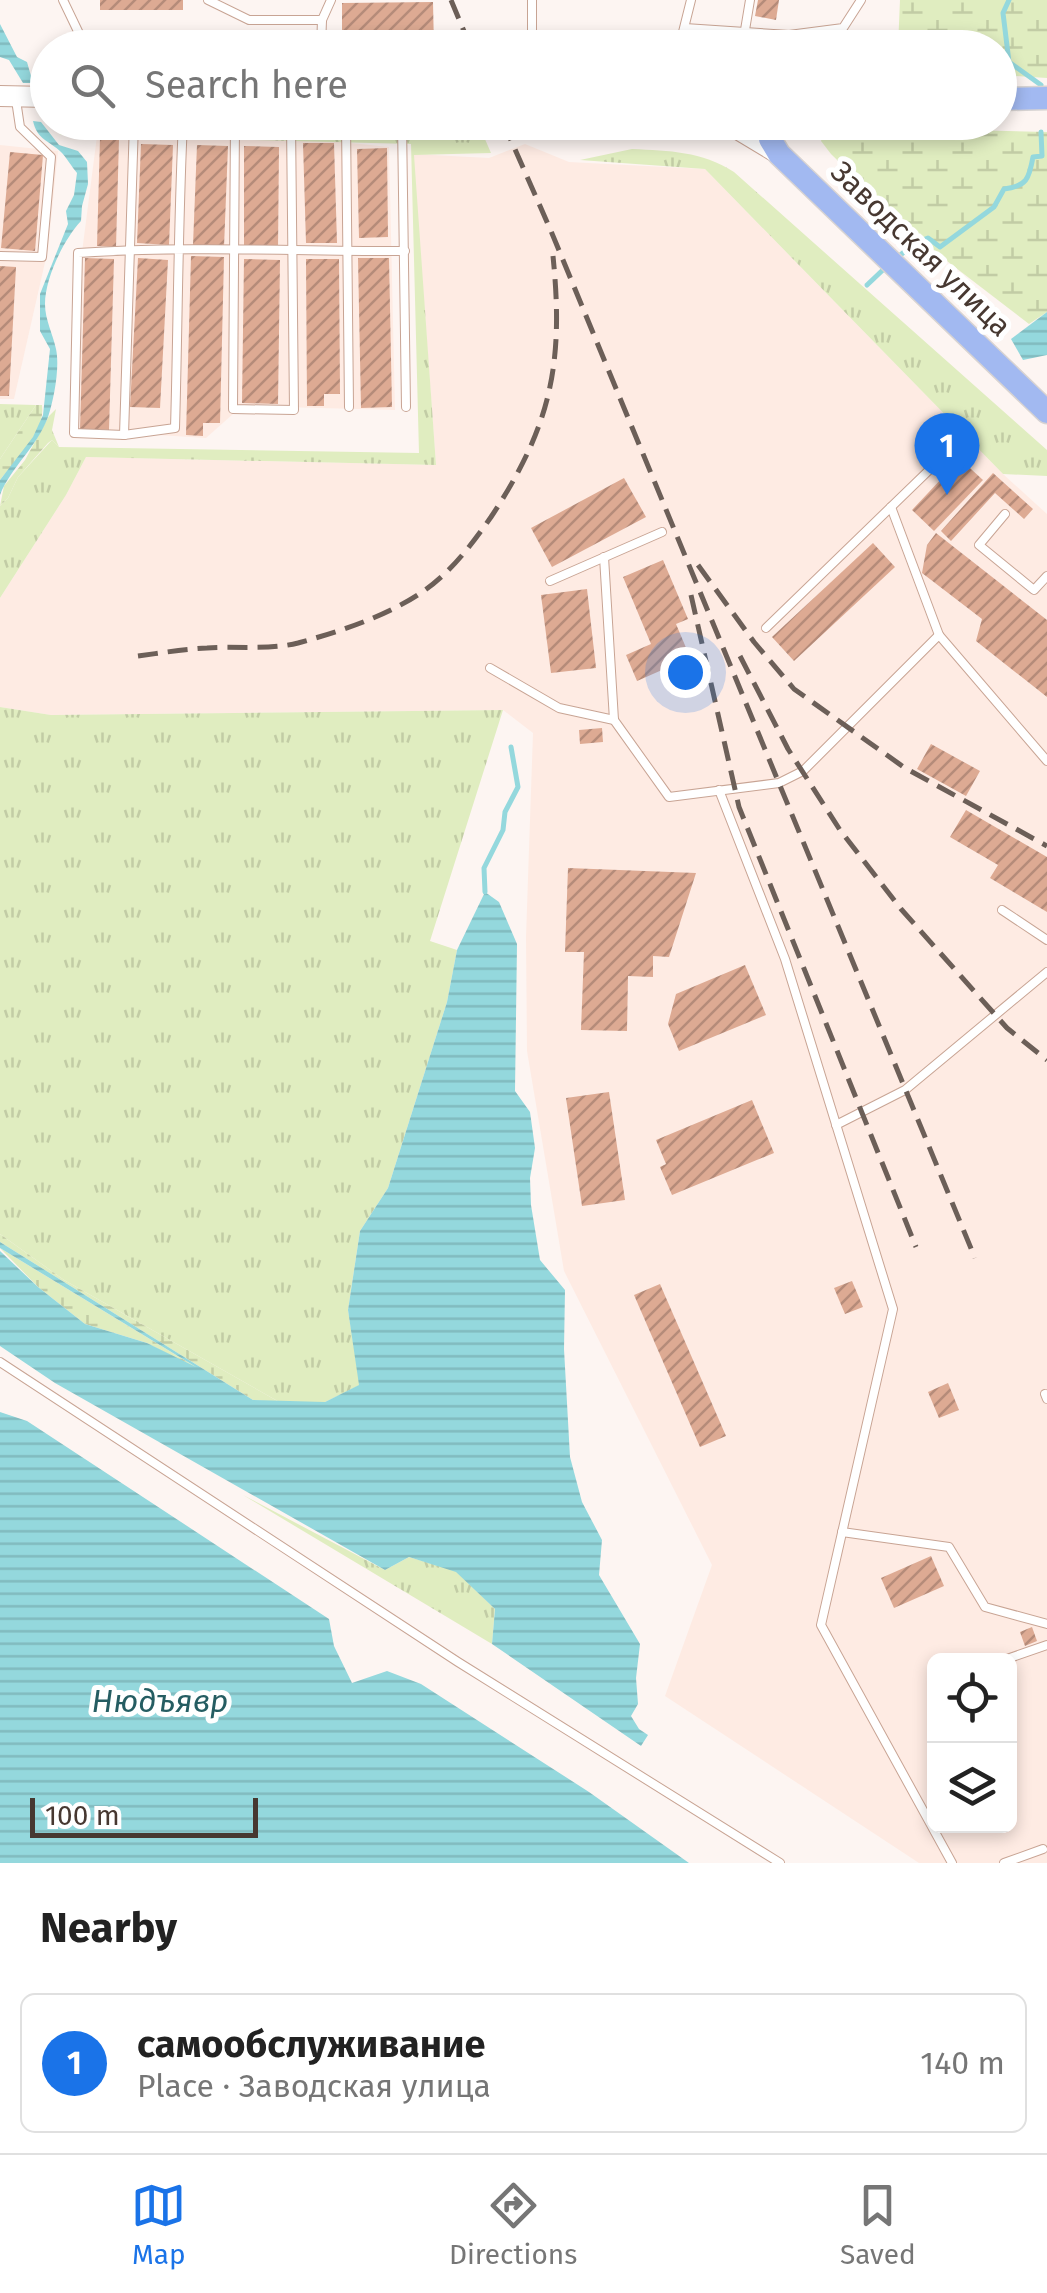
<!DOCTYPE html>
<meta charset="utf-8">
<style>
:root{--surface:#fff;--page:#f6f6f6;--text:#222;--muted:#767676;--line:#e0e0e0;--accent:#1a73e8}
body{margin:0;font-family:"Fira Sans",sans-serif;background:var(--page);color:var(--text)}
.controls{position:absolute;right:30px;bottom:30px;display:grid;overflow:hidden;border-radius:15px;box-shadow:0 5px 15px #0003}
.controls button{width:90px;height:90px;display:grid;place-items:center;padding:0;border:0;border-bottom:2px solid var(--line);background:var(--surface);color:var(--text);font:50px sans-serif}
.scale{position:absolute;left:30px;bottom:25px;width:228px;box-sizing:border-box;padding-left:10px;border:5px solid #473831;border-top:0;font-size:28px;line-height:35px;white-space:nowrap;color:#473831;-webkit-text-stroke:8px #fff;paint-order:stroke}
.you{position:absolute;left:685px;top:672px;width:35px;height:35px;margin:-25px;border:8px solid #fff;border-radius:50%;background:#1a73e8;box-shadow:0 0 0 15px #1a73e833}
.badge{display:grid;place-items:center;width:65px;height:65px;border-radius:50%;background:var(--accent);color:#fff;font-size:32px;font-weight:700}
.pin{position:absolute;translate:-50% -82px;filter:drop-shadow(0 2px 5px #0008)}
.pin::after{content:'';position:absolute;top:52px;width:35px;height:30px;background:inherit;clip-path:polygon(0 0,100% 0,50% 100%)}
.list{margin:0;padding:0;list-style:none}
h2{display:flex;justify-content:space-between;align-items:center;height:130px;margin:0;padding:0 40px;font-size:42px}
h2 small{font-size:32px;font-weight:400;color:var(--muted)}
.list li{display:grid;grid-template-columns:65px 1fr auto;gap:30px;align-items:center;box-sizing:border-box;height:140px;margin:0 20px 20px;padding:0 20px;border:2px solid var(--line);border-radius:15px}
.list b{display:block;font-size:38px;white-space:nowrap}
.list p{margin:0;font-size:32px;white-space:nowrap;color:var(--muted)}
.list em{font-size:32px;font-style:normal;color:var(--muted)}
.icon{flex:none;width:55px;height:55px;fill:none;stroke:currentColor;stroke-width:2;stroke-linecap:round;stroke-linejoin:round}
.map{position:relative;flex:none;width:1047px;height:1863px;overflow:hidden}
.search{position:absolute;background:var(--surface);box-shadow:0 5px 15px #0003;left:30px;right:30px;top:30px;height:110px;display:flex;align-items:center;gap:25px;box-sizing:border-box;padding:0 35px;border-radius:55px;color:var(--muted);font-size:38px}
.sheet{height:290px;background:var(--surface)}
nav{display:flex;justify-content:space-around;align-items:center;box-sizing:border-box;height:140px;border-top:2px solid var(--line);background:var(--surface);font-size:28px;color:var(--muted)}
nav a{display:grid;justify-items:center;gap:5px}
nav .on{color:var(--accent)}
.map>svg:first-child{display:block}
</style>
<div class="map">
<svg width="1047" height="1863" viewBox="0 0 1047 1863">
<defs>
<pattern id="grass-tufts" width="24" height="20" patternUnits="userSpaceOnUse" patternTransform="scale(2.5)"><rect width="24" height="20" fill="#e0edc0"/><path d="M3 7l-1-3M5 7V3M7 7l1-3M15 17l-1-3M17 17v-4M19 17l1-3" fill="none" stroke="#c2cca5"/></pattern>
<pattern id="wetland-marsh" width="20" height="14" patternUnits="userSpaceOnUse" patternTransform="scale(2.5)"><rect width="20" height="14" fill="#e0edc0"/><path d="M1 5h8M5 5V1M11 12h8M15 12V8" fill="none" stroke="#c2cca5"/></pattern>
<pattern id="water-rules" width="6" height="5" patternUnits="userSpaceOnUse" patternTransform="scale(2.5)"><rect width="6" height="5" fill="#94d8dd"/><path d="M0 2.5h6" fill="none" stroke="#81babe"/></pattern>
<pattern id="building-hatch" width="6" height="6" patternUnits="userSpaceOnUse" patternTransform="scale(2.5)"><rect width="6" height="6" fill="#ddaa93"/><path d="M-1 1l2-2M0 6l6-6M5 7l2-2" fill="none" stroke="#b58b79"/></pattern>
</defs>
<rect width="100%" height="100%" fill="#fdf5f2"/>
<!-- built -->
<g fill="#feebe3" fill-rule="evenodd">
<polygon points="97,136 331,141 389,147 395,410 242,406 206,438 77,430 81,260"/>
<path d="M 525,144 L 569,162 L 705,169 L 1003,474 L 1047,514 L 1047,1863 L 919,1863 L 665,1696 L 712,1565 L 564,1271 L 527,1051 L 526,937 L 533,733 L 503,710 L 51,715 L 0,707 L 0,598 L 66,495 L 86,457 L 436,465 L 413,154 L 489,158 ZM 934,1660 L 1010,1660 L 1010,1826 L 934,1826 Z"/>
<polygon points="0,145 58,151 48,249 14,399 0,399"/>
</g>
<!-- grass -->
<g fill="url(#grass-tufts)">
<polygon points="49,123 478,123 491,153 414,155 436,465 86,457 66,495 0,598 0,506 8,498 18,477 52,440 59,447 419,453 411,144 61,135"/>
<path d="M 632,149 C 670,151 701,151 734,172 L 1047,450 L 1047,476 L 1003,474 L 705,169 L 580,160 Z"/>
<polygon points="0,404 36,405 0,459"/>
<polygon points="0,707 51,715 503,710 430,941 457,950 447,1002 388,1188 360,1231 348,1310 360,1385 325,1402 281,1403 64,1280 0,1234"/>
<polygon points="243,1495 385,1570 409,1557 456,1571 495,1609 492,1644"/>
</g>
<!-- wetland -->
<g fill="url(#wetland-marsh)">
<polygon points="900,0 1047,0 1047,78 1000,75 1000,48 898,47"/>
<polygon points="832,127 1047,132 1047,312 1029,324 913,235 831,154 821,141 823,132"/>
<path d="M 36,405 L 42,405 C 46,432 15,461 0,480 L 0,459 Z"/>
<polygon points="56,409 52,430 59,447 52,440 48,443 18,477 8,498 0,506 4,486 25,460 49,416"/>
<polygon points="0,1234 64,1280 281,1403 253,1400 0,1242"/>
<polygon points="0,1248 214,1378 147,1343 85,1324 38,1287"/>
</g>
<!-- water -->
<g fill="url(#water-rules)">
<polygon points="0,24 17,57 27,62 33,83 23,83 9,60 0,57"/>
<path d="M 33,121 L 41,122 L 59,145 L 78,151 L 87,162 L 88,184 L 82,206 L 81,221 C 64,239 45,278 45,304 C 45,320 53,334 56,349 C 60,367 54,399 48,417 C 37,447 11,467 0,495 L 0,480 L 33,437 L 43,415 L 50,349 L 40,331 L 40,294 L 68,224 L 66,211 L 74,195 L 77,173 C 72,167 66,157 61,152 C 50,141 37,140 33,121 Z"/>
<polygon points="1047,312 1047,355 1023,360 1011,339"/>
<polygon points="485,892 499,902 517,944 515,1091 530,1112 535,1148 530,1178 531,1205 540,1260 565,1290 564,1349 570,1457 582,1502 602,1540 599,1575 640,1644 636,1678 638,1704 631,1716 639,1729 648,1735 641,1746 492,1644 495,1609 456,1572 409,1557 385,1570 55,1383 0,1346 0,1251 38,1287 85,1324 147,1343 196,1367 0,1248 0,1242 253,1400 325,1402 359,1385 348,1310 360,1231 388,1188 447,1002 457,950"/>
<polygon points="0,1412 27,1421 329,1619 334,1646 352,1683 387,1671 421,1684 589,1792 689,1863 0,1863"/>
</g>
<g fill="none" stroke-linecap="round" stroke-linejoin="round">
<!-- stream -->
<g stroke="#94d8dd" stroke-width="5">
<polyline points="1009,0 1003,13 1009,62 1041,85"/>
<path d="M 898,257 L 915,243 L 928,238 L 940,247 L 994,207 L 1004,189 C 1027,186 1029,179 1033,157 L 1042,156 L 1041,132"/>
<polyline points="867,285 886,267"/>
<polyline points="485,892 484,868 503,830 505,812 518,787 511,747"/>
</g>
</g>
<!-- building -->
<g fill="url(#building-hatch)">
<rect x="100" y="0" width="83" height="10"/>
<polygon points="758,0 779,0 776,20 755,16"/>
<polygon points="433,2 434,48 342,48 342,3"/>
<polygon points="225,30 294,30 294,48 218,48 218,43 225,43"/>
<polygon points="100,138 119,139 116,247 97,246"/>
<polygon points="303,143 334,143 337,243 306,243"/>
<polygon points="141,144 173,145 169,245 137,243"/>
<polygon points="197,145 228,146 224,247 193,245"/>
<polygon points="244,146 279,147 278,248 244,248"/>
<polygon points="387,148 388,237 359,238 357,149"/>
<polygon points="10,152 43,155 35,251 1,248"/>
<polygon points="191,256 224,257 220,423 203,423 203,436 186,435"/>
<polygon points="85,258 114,259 109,430 80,429"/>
<polygon points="138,258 168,260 160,408 130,407"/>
<polygon points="358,258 389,258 392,407 361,408"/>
<polygon points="244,259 280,260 278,404 242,403"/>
<polygon points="306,259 339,259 340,394 324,394 324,406 307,406"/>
<polygon points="0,266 16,267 9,396 0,396"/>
<polygon points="960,459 983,480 934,531 912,510"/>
<polygon points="993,473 1033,509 1024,519 995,493 951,541 941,531"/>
<polygon points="624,478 646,517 552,567 531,528"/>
<polygon points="936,533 1047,620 1047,697 976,641 982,619 922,573 927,545"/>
<polygon points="873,543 895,567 794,661 772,637"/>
<polygon points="663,560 688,619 676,624 695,669 667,681 662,670 637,681 626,655 651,644 623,577"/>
<polygon points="587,589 596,668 551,673 541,595"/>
<polygon points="602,728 603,742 580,744 579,730"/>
<polygon points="931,744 980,771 966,796 917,769"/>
<polygon points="966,810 1047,857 1047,912 990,878 998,865 950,837"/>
<polygon points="568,868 696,873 669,957 653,956 653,977 628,976 627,1031 581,1030 584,952 565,952"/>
<polygon points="745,965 766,1015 679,1051 668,1024 676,994"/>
<polygon points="609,1092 625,1200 582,1206 566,1098"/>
<polygon points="752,1100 774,1153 672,1195 660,1167 666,1164 656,1140"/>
<polygon points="852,1281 863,1307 845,1314 834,1288"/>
<polygon points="660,1284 726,1436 700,1447 634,1295"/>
<polygon points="948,1383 959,1410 939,1418 928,1392"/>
<polygon points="931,1556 944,1586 894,1608 881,1578"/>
<polygon points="1032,1627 1037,1641 1025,1646 1020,1632"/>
</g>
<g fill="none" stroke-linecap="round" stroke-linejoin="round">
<defs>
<g id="lane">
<polyline points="63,0 86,48"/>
<polyline points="208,0 249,20 322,20"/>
<polyline points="532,0 532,48"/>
<polyline points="685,28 789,35 843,28 861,0"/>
<polyline points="106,48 111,43 193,48"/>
<polyline points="321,48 322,20 331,0"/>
<polyline points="679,48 691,0"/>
<polyline points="742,48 750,0"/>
<path d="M 183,122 C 178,224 178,326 175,428 L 124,435 L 74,433 L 78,253 C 186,246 296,251 405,251"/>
<polyline points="235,122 233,409 294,410 291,122"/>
<polyline points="346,122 349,407"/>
<polyline points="402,122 406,407"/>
<polyline points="0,256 42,257 51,157 20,127 16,100"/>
<polyline points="124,435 134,122"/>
<polyline points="891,507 939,635"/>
<polyline points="1005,514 979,545 1034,590 1047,576"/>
<polyline points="604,557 614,720 669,797 779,783 803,771 939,635 1047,761"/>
<polyline points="550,581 662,532"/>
<polyline points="766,628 955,445"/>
<polyline points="490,668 559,708 614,720"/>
<polyline points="719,790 785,959 893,1309 821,1625 952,1863"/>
<polyline points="1002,910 1047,940"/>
<polyline points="836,1125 905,1090 1047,972"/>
<polyline points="0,1362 458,1662 780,1863"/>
<polyline points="1045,1394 1047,1399"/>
<polyline points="842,1532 949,1547 985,1607 1047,1624"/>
<polyline points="1004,1660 1047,1645"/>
<polyline points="1004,1863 1043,1849"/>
</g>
<g id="secondary">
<polyline points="0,96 48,97"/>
<polyline points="726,122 779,154"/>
</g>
<g id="primary">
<polyline points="1000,99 1047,98"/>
<polyline points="773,122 770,139 779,154 1047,412"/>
</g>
</defs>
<!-- lane casing -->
<use href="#lane" stroke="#c8a494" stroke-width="10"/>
<!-- secondary casing -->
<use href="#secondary" stroke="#c8a494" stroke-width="22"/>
<!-- primary casing -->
<use href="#primary" stroke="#d7d3d2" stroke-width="25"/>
<!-- lane -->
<use href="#lane" stroke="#fff" stroke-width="8"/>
<!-- secondary -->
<use href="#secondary" stroke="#fff" stroke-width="20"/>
<!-- primary -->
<use href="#primary" stroke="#a2b9f1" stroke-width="22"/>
<!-- rail -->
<g stroke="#6c5f58" stroke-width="5" stroke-dasharray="20 10" stroke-linecap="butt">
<polyline points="451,0 471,48"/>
<polyline points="503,122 551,231 975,1258"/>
<polyline points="698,565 754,642 794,689 905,768 1047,846"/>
<polyline points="691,595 739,807 916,1247"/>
<path d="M 138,656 C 161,653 184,649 207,648 C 236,646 270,650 298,643 C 341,631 388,616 425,590 C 451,572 473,543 491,517 C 551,426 564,364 553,256"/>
<polyline points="740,656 788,749 840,830 901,909 1007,1028 1047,1060"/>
</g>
</g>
<g text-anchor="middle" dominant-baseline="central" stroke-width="10" stroke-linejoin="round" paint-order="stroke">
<!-- street labels -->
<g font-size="30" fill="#473831" stroke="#fff">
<text transform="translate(921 249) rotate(44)">Заводская улица</text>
</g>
<!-- water labels -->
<g font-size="32" font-style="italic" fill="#255d62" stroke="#fff">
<text x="160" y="1701">Нюдъявр</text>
</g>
</g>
</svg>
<div class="controls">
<button><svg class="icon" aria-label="locate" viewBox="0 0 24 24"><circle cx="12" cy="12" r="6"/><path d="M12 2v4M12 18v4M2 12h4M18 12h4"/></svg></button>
<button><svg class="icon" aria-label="layers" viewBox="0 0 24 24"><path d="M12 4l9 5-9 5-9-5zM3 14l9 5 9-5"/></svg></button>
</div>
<div class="scale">100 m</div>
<div class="you"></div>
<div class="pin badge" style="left:947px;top:495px">1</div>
<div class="search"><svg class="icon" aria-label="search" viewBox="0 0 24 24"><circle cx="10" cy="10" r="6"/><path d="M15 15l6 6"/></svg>Search here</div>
</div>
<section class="sheet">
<h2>Nearby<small></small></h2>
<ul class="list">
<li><span class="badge">1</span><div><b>самообслуживание</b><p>Place · Заводская улица</p></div><em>140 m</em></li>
</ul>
</section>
<nav>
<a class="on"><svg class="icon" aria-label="map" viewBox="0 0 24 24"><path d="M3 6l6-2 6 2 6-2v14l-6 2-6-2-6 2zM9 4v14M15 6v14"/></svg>Map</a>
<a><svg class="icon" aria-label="directions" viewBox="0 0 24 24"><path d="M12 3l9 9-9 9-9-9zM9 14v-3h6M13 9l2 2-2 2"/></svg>Directions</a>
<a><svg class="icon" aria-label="saved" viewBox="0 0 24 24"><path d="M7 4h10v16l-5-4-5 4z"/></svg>Saved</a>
</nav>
